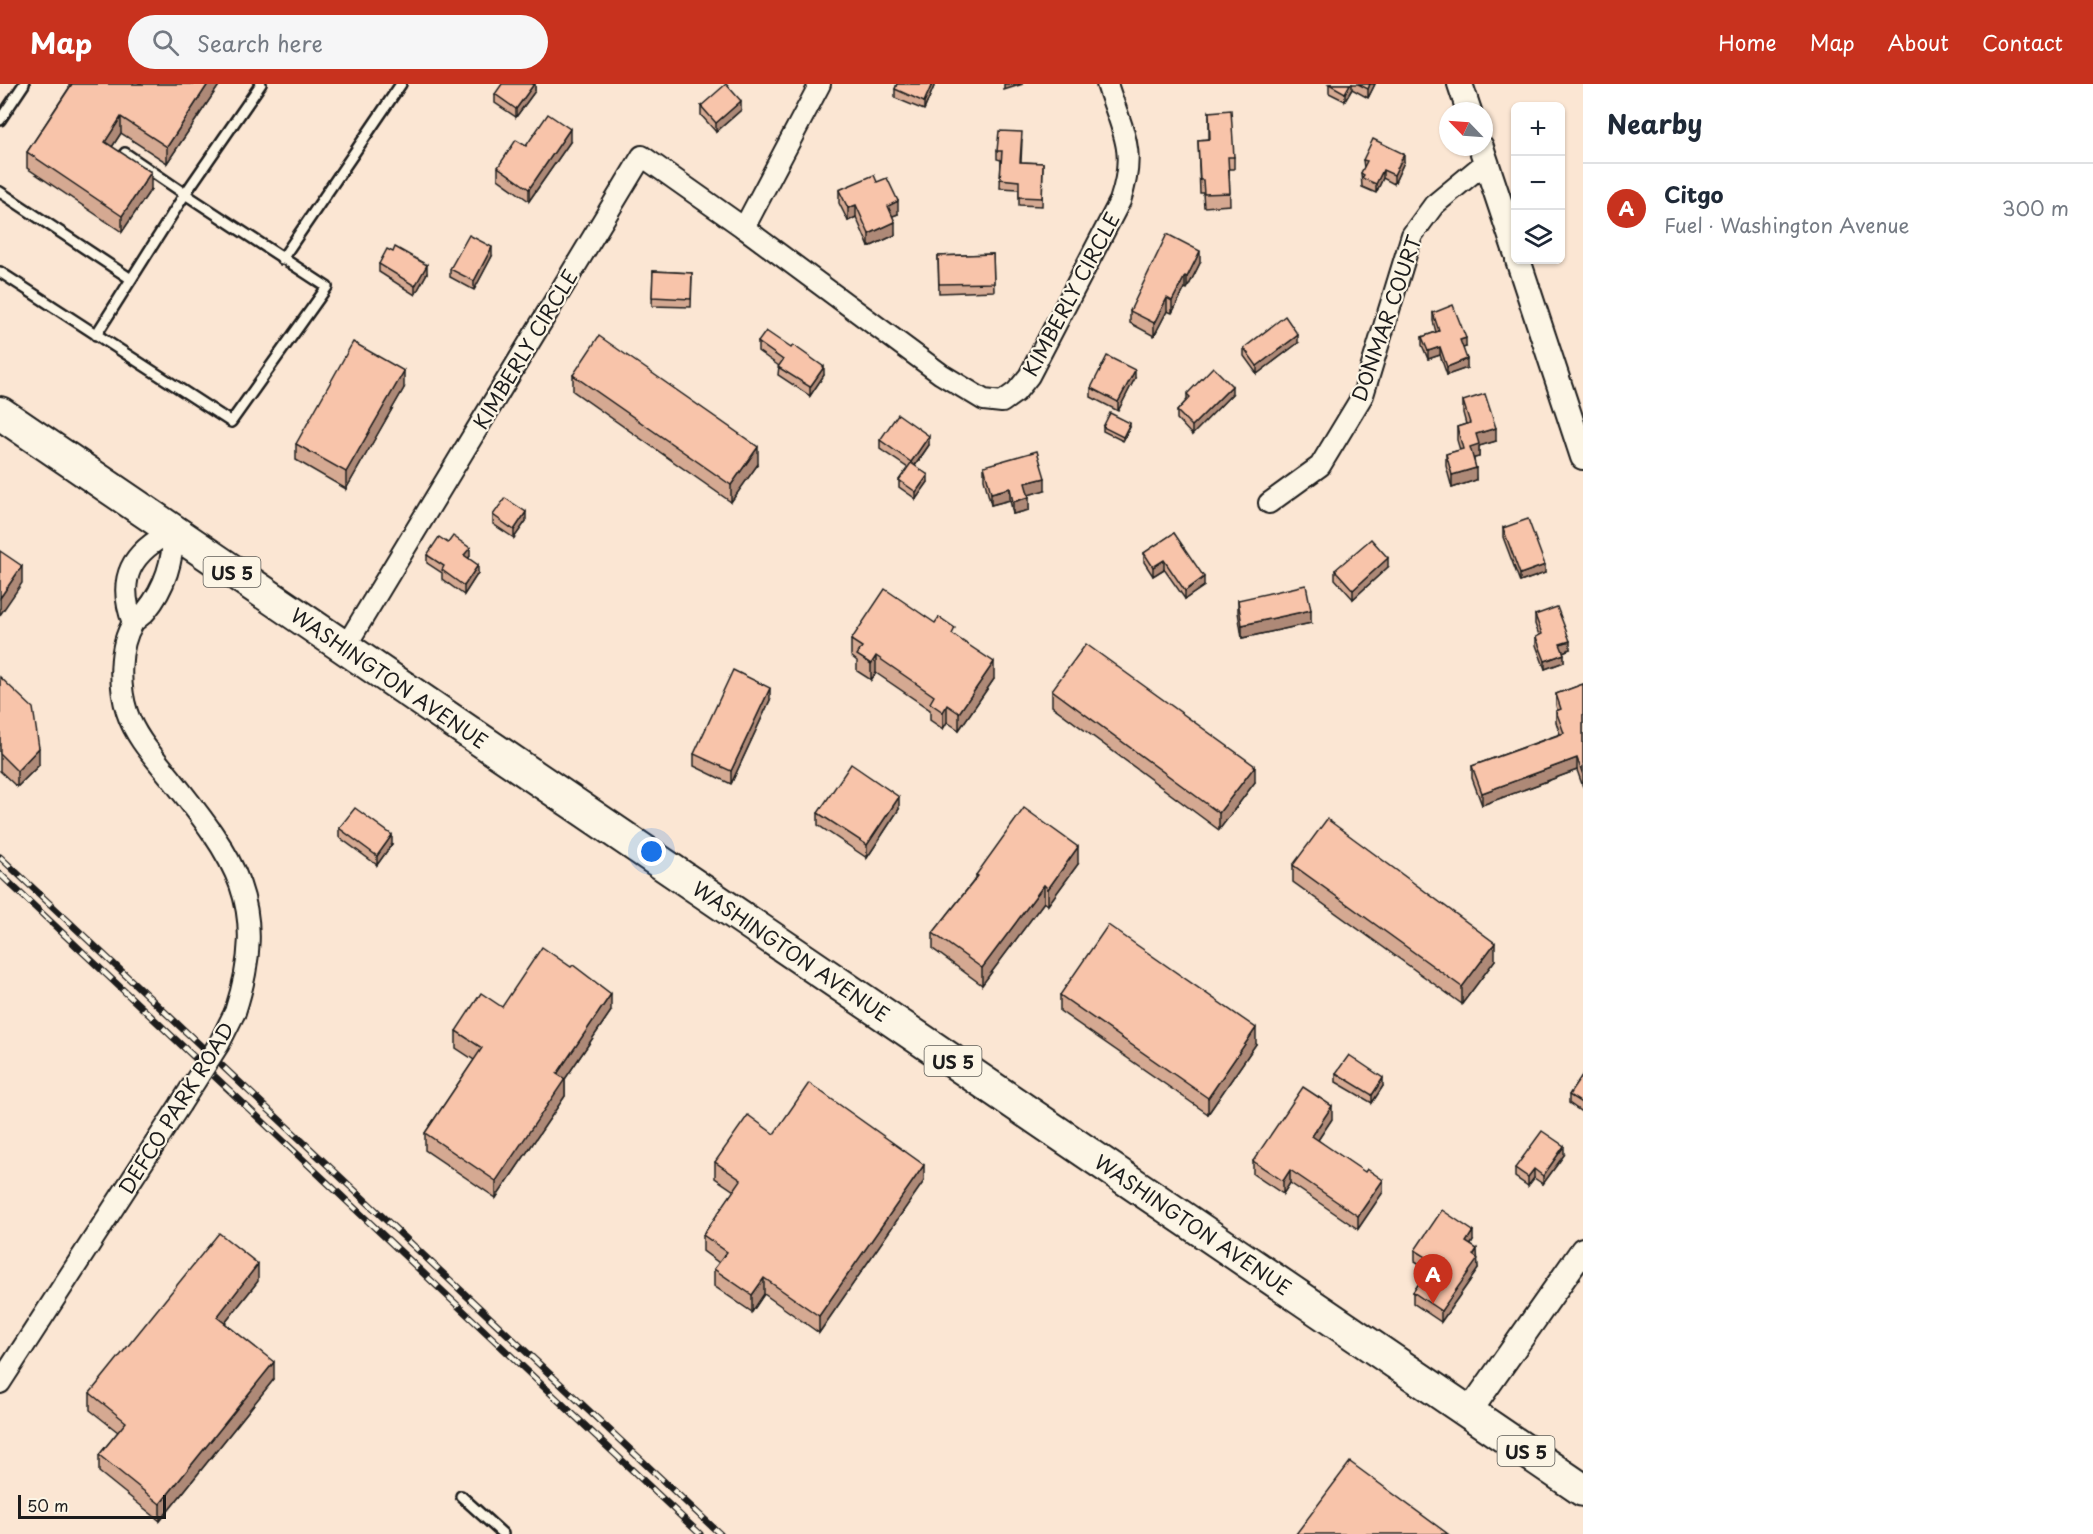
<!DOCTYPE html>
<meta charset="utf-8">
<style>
:root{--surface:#fff;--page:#f6f6f7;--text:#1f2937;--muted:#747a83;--line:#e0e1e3;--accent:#c8321e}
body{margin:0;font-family:"Playpen Sans",sans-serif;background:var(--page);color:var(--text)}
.controls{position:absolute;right:18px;top:18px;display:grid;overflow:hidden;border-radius:9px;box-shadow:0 2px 4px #0004}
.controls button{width:54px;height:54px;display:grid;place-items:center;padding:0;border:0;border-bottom:2px solid var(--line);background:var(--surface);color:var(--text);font:30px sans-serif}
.compass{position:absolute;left:1439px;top:18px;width:54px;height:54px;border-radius:50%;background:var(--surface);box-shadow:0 2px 4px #0004;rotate:295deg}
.scale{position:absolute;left:18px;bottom:15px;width:148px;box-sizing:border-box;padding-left:6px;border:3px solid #1c1c1c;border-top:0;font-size:16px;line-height:21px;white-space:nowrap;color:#1c1c1c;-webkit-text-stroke:4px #fcf5e5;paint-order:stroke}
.you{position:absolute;left:652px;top:768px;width:21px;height:21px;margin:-15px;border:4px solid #fff;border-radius:50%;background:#1a73e8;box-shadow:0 0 0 9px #1a73e833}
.badge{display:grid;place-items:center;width:39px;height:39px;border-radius:50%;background:var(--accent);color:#fff;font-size:20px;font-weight:700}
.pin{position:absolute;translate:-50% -50px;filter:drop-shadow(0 2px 3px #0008)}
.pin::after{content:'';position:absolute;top:32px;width:21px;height:18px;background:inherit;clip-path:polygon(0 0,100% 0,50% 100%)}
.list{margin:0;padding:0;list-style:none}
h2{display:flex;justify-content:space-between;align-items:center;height:78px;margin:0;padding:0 24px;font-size:26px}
h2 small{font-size:20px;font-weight:400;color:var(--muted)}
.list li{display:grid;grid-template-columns:39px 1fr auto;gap:18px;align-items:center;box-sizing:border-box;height:90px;padding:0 24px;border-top:2px solid var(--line)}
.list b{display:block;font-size:22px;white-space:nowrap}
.list p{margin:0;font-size:20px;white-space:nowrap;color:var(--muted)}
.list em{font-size:20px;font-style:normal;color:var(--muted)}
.icon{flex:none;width:33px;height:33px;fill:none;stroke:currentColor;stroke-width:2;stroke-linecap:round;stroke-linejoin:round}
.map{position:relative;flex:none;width:1583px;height:1450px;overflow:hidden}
header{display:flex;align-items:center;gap:36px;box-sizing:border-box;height:84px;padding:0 30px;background:var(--accent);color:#fff}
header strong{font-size:28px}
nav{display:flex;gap:33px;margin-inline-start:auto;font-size:21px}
.search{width:420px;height:54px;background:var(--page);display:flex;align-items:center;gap:15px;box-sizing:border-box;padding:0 21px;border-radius:33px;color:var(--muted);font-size:22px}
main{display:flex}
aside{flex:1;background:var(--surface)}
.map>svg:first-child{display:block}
</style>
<header>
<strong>Map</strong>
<div class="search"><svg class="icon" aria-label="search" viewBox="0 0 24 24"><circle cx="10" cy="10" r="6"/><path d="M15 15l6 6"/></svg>Search here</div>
<nav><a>Home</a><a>Map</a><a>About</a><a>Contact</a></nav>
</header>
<main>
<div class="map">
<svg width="1583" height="1450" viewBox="0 0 1583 1450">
<rect width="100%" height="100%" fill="#fbe6d3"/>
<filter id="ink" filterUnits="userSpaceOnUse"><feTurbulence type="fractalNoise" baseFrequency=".0167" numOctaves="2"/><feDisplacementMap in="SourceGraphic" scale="12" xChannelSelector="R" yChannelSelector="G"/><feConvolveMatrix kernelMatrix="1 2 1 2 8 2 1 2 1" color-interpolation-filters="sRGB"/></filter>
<g filter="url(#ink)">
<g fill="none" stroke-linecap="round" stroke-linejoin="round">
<defs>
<g id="service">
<polyline points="0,36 24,0"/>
<polyline points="125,69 185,110 261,0"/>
<polyline points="0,108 131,195"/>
<polyline points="282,175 401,0"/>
<polyline points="0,188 231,338 327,203 185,110 96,251"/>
<polyline points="461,1412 503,1450"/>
</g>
<g id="minor">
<path d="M 820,0 L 744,144 L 941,290 L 984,316 L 1002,318 L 1016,308 L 1029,292 L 1120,117 C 1137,66 1123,49 1107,0"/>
<polyline points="1269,419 1320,382 1363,311 1412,151 1434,121 1486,78"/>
<path d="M 133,539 C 116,494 131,468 173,447 C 174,475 165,504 146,527 C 143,531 136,535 133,539 C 118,563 119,603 127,628 C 135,653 154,673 170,693 C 235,775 270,820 235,928"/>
<polyline points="344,565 642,72 744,144"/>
<polyline points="0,1299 180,1021"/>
</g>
<g id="tertiary">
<polyline points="1460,0 1469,27"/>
<polyline points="1481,63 1516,168"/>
<polyline points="1518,176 1583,373"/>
<polyline points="1469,1328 1583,1166"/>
</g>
<g id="primary">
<path id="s1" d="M 0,329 L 1583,1406"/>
</g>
</defs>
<!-- service casing -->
<use href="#service" stroke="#1c1c1c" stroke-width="14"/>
<!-- minor casing -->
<use href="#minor" stroke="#1c1c1c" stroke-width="24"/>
<!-- tertiary casing -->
<use href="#tertiary" stroke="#1c1c1c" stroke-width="28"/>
<!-- primary casing -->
<use href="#primary" stroke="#1c1c1c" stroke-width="36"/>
<!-- service -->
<use href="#service" stroke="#fcf5e5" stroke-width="9"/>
<!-- minor -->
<use href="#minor" stroke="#fcf5e5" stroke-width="20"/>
<!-- tertiary -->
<use href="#tertiary" stroke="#fcf5e5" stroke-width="24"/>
<!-- primary -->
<use href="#primary" stroke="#fcf5e5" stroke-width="32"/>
<defs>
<g id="rail">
<polyline points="0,773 720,1450"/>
<polyline points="0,790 700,1450"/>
</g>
</defs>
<!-- rail casing -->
<use href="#rail" stroke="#1c1c1c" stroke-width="7"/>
<!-- rail -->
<use href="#rail" stroke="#fcf5e5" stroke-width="4.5" stroke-dasharray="14" stroke-linecap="butt"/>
<defs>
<polyline id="minor-bridge" points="180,1021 219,960 235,928"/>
</defs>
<!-- minor-bridge casing -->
<use href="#minor-bridge" stroke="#1c1c1c" stroke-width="24" stroke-linecap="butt"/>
<!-- minor-bridge -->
<use href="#minor-bridge" stroke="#fcf5e5" stroke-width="20"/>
</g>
<!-- wall -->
<g fill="#d5a992" stroke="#1c1c1c" stroke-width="1.5">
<polygon points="69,0 220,0 167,79 121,49 112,63 151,105 122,148 27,84 27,68 69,4"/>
<polygon points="534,0 535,0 535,7 516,33 495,19 495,10"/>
<polygon points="897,0 935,0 924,26 895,14 895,5"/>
<polygon points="1329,0 1375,0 1368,14 1352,5 1345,17 1329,9"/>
<polygon points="701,22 741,26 716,48 701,31"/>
<polygon points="1209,28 1234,73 1234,85 1229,85 1230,121 1204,123 1203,109 1200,109 1198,56 1209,55"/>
<polygon points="1022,56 1021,78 1043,79 1042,122 1019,121 1019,105 1000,104 1001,76 997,75 997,67"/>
<polygon points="570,58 529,117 498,95 498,83 526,62"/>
<polygon points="1363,76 1404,78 1394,100 1383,94 1376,109 1362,103 1361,89 1364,84"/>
<polygon points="877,98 898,130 892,132 895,151 869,163 856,133 848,137 839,119 839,106"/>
<polygon points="993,170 994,207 939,209 938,172"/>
<polygon points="492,172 474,206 450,193 450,185"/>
<polygon points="1200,179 1187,205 1185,204 1172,229 1167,227 1154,252 1130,239 1130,227"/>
<polygon points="379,180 427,189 415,211 379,188"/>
<polygon points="653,187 692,189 691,223 652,222"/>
<polygon points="1433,229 1466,263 1463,264 1467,284 1447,291 1440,271 1428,275 1422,261 1422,253 1436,248 1433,237"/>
<polygon points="758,258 791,264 824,291 810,312 778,291 779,282 758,267"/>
<polygon points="1298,259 1257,290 1244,272 1244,264"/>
<polygon points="573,291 758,380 731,418 573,307"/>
<polygon points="1135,294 1118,327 1091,313 1091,304"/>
<polygon points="404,304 346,405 296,376 296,360"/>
<polygon points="1187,310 1232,310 1192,351 1177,335 1177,327 1187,316"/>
<polygon points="1463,317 1496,357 1479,362 1479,373 1474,374 1476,396 1452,404 1446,382 1446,370 1460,366 1457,356 1457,343 1466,340 1463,329"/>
<polygon points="1103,343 1130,343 1123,357 1103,347"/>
<polygon points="880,356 929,361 915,382 928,398 916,415 899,403 899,396 908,384 880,365"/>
<polygon points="984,382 1045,406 1028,411 1029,426 1013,430 1010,416 991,421 984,395"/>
<polygon points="493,431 526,437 514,454 493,440"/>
<polygon points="1503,444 1545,489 1520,498 1503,453"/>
<polygon points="1174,449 1204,502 1185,515 1164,485 1153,492 1144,478 1144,469"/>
<polygon points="448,459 470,472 468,474 478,489 464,511 442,495 442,489 427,479 427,471"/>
<polygon points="1388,483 1353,515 1335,495 1335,486"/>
<polygon points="1238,516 1311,539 1242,554 1238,528"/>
<polygon points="1535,531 1570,565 1563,568 1564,578 1545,585 1536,561 1536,553 1539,551 1535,540"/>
<polygon points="955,552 994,595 959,646 947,638 943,645 930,636 930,626 876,589 871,596 857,587 857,577 851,572 851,556"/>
<polygon points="0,593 39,681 17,703 0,687"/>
<polygon points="1583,600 1583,703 1577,686 1482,721 1472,694 1472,682 1560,650 1556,638 1556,627 1557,626 1556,621 1556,610"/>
<polygon points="1052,606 1255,698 1219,746 1052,622"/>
<polygon points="770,616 731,700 694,682 694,670"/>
<polygon points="899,725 867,774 818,741 818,729"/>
<polygon points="339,744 392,760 377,781 339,753"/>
<polygon points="1078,780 1048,821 1044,818 982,901 933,865 933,849 976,794 976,791"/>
<polygon points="1293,781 1495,876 1462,920 1293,798"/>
<polygon points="1060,911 1256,960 1208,1030 1060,927"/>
<polygon points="611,927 565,995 565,1012 496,1114 425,1066 425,1049 474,976 456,964 456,947"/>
<polygon points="1336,989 1383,1002 1372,1019 1336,998"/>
<polygon points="1583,990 1583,1029 1569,1019 1569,1011"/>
<polygon points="1332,1035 1318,1056 1383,1108 1358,1145 1290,1099 1283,1110 1253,1090 1253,1077"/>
<polygon points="774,1050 924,1097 819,1249 764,1210 752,1228 714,1202 714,1185 719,1179 703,1167 703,1151 734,1107 715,1094 715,1078"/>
<polygon points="1564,1071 1543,1100 1534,1094 1528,1102 1515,1093 1515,1084"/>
<polygon points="1473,1157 1471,1161 1477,1174 1478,1185 1441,1238 1413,1219 1413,1208 1429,1186 1415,1177 1415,1166"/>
<polygon points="258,1197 225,1239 274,1295 160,1437 99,1388 99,1371 118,1348 90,1326 90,1309"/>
</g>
<!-- shaded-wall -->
<g fill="#ae8977" stroke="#1c1c1c" stroke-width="1.5">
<polygon points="208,0 220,0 167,79 167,63"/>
<polygon points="534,0 535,0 535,7 516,33 516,25"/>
<polygon points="932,0 935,0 924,26 924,18"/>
<polygon points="1004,0 1023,0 1004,6"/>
<polygon points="1350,0 1352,0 1352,5 1345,17 1345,9"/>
<polygon points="1370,0 1375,0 1368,14 1368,5"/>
<polygon points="741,17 741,26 716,48 716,39"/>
<polygon points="121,33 121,49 105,74 105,58"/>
<polygon points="570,45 570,58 529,117 529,105"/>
<polygon points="1404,70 1404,78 1394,100 1394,91"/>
<polygon points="1383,86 1383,94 1376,109 1376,100"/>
<polygon points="151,88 151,105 122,148 122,132"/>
<polygon points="898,117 898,130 888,134 888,122"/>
<polygon points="856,121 856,133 848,137 848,124"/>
<polygon points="895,138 895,151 869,163 869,150"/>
<polygon points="492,163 492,172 474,206 474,197"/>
<polygon points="1200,167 1200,179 1187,205 1187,193"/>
<polygon points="427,181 427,189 415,211 415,202"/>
<polygon points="1185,192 1185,204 1172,229 1172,217"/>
<polygon points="1167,214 1167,227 1154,252 1154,239"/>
<polygon points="1298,251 1298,259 1257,290 1257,282"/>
<polygon points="1466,254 1466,263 1460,265 1460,256"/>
<polygon points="1440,263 1440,271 1428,275 1428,267"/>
<polygon points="1467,275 1467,284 1447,291 1447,283"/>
<polygon points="824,283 824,291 810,312 810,303"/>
<polygon points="1135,286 1135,294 1118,327 1118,318"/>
<polygon points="404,287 404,304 346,405 346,388"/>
<polygon points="1232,302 1232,310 1192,351 1192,342"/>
<polygon points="1130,339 1130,343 1123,357 1123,353"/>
<polygon points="1496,344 1496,357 1479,362 1479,373 1470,375 1470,363 1476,350"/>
<polygon points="929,352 929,361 911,387 911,378"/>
<polygon points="758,363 758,380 731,418 731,401"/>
<polygon points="1476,384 1476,396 1452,404 1452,391"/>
<polygon points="928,391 928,398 916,415 916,408"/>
<polygon points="1045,394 1045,406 1025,412 1025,399"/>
<polygon points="1010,404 1010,416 991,421 991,409"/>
<polygon points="1029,413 1029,426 1013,430 1013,418"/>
<polygon points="526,428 526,437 514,454 514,446"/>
<polygon points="470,464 470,472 464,480 464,471"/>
<polygon points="1388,474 1388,483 1353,515 1353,506"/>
<polygon points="1164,476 1164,485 1153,492 1153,483"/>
<polygon points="478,481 478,489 464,511 464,502"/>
<polygon points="1545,481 1545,489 1520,498 1520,490"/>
<polygon points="22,482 22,499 0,531 0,514"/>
<polygon points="1204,493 1204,502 1185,515 1185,507"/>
<polygon points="1311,526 1311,539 1242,554 1242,541"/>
<polygon points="1570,557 1570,565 1560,569 1560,560"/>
<polygon points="1564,570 1564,578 1545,585 1545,577"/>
<polygon points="876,572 876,589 871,596 871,580"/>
<polygon points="994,578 994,595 959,646 959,629"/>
<polygon points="770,604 770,616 731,700 731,687"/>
<polygon points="947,621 947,638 943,645 943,628"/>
<polygon points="39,664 39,681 17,703 17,687"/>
<polygon points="1577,674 1577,686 1482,721 1482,709"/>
<polygon points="1255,682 1255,698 1219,746 1219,729"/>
<polygon points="899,713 899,725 867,774 867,761"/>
<polygon points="392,751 392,760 377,781 377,772"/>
<polygon points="1078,763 1078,780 1048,821 1048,805"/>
<polygon points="1044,801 1044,818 982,901 982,884"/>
<polygon points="1495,859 1495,876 1462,920 1462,903"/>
<polygon points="611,910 611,927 565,995 565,1012 496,1114 496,1097 557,990"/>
<polygon points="1256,944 1256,960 1208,1030 1208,1014"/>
<polygon points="1383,994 1383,1002 1372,1019 1372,1011"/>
<polygon points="1332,1022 1332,1035 1312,1065 1312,1052"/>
<polygon points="1564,1062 1564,1071 1543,1100 1543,1092"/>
<polygon points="924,1081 924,1097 819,1249 819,1232"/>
<polygon points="1534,1085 1534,1094 1528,1102 1528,1093"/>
<polygon points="1290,1086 1290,1099 1283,1110 1283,1097"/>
<polygon points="1383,1096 1383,1108 1358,1145 1358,1132"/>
<polygon points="1473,1147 1473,1157 1466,1168 1466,1158"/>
<polygon points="1477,1165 1478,1185 1441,1238 1441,1227"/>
<polygon points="258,1180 258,1197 217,1249 217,1233"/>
<polygon points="764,1194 764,1210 752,1228 752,1211"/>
<polygon points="274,1278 274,1295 160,1437 160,1420"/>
</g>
<!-- building -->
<g fill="#f8c4aa" stroke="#1c1c1c" stroke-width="1.5">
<polygon points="72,0 208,0 167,63 121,33 105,58 151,88 122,132 27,68"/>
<polygon points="502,0 534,0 516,25 495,10"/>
<polygon points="726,0 741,17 716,39 701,22"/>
<polygon points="897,0 932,0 924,18 895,5"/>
<polygon points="1329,0 1350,0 1345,9"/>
<polygon points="1358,0 1370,0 1368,5"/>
<polygon points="1231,26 1234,73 1228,73 1230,109 1204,110 1203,96 1200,96 1198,56 1210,55 1209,28"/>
<polygon points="548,30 570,45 529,105 498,83 516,56 526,62"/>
<polygon points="999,47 1022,48 1020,78 1043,79 1042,114 1019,113 1019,97 1000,95 1002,67 997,67"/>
<polygon points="1373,55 1404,70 1394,91 1383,86 1376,100 1362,94 1364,91 1361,89 1367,77 1363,76"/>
<polygon points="874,91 877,98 887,94 898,117 888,122 895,138 869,150 856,121 848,124 839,106"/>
<polygon points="1167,150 1200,167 1187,193 1185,192 1172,217 1167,214 1154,239 1130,227"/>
<polygon points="469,151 492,163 474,197 450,185"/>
<polygon points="395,163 427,181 415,202 379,180 387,165 393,168"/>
<polygon points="993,170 994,199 939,200 938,172"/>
<polygon points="653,187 692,189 691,215 652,213"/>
<polygon points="1453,221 1466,254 1460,256 1467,275 1447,283 1440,263 1428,267 1422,253 1439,247 1433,229"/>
<polygon points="1285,232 1298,251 1257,282 1244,264"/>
<polygon points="766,247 791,264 793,261 824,283 810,303 778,283 783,276 758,258"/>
<polygon points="599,252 758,363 731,401 573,291"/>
<polygon points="353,258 404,287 346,388 296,360"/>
<polygon points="1107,272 1135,286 1118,318 1091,304"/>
<polygon points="1213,283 1232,302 1192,342 1177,327 1190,313 1187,310"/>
<polygon points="1485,310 1496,344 1476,350 1479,360 1470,363 1476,384 1452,391 1446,370 1463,365 1457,343 1470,339 1463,317"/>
<polygon points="1110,329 1130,339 1123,353 1103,343"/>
<polygon points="898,330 929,352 911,378 880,356"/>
<polygon points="1037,367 1045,394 1025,399 1029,413 1013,418 1010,404 991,409 984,382"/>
<polygon points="911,379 928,391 916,408 899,396"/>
<polygon points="505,414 526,428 514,446 493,431"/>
<polygon points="1528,435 1545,481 1520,490 1503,444"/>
<polygon points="1174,449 1204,493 1185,507 1164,476 1153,483 1144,469"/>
<polygon points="453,452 470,464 464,471 478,481 464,502 442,486 444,482 427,471 439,453 448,459"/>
<polygon points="1371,455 1388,474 1353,506 1335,486"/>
<polygon points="0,467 22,482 0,514"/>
<polygon points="1306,501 1311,526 1242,541 1238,516"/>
<polygon points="885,505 935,539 939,533 955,544 952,550 994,578 959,629 947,621 943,628 930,619 934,612 876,572 871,580 857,571 862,563 851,556"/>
<polygon points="1557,523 1570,557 1560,560 1564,570 1545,577 1536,553 1542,550 1535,531"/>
<polygon points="1086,560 1255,682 1219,729 1052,606"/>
<polygon points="733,586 770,604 731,687 694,670"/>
<polygon points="0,593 33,624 39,664 17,687 0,670"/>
<polygon points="1583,600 1583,691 1577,674 1482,709 1472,682 1564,649 1556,627 1561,625 1556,610"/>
<polygon points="851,680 899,713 867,761 818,729"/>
<polygon points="355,724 392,751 377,772 339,744"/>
<polygon points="1024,724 1078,763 1048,805 1044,801 982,884 933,849 978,792 976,791"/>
<polygon points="1327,735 1495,859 1462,903 1293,781"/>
<polygon points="1108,841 1256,944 1208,1014 1060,911"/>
<polygon points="542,863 571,883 573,881 611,910 557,990 565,995 496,1097 425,1049 482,964 456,947 481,909 502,923"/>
<polygon points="1349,971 1383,994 1372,1011 1336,989"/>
<polygon points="1583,990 1583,1020 1569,1011"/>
<polygon points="809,999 924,1081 819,1232 764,1194 752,1211 714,1185 727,1168 703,1151 741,1096 715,1078 748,1031 774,1050"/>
<polygon points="1303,1003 1332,1022 1312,1052 1365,1088 1367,1085 1383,1096 1358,1132 1290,1086 1283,1097 1253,1077"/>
<polygon points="1542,1047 1564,1062 1543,1092 1534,1085 1528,1093 1515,1084"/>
<polygon points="1442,1126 1473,1147 1466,1158 1477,1165 1473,1171 1478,1175 1441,1227 1413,1208 1434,1178 1415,1166"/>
<polygon points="219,1149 258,1180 217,1233 274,1278 160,1420 99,1371 126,1338 90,1309"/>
<polygon points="1350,1378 1448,1450 1296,1450"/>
</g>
</g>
<g text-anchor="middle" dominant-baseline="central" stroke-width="4.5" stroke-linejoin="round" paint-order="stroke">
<!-- shield labels -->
<g fill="#fcf5e5" stroke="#5f5d58" stroke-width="1.5">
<rect x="203.5" y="473" width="57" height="30" rx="4.5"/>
<rect x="924.5" y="962" width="57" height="30" rx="4.5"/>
<rect x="1497.5" y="1352" width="57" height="30" rx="4.5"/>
</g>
<g font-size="18" font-weight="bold" fill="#1c1c1c">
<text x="232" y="488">US 5</text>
<text x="953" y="977">US 5</text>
<text x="1526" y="1367">US 5</text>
</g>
<!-- street labels -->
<g font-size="20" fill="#1c1c1c" stroke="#fcf5e5">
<text transform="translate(1071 210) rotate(-62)">KIMBERLY CIRCLE</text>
<text transform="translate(1386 234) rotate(-71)">DONMAR COURT</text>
<text transform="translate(525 265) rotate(-59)">KIMBERLY CIRCLE</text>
<text stroke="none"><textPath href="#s1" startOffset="471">WASHINGTON AVENUE</textPath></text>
<text stroke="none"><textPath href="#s1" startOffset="957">WASHINGTON AVENUE</textPath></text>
<text transform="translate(176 1024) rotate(-58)">DEFCO PARK ROAD</text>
<text stroke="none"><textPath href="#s1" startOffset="1443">WASHINGTON AVENUE</textPath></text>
</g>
</g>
</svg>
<div class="controls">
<button>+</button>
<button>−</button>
<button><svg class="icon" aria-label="layers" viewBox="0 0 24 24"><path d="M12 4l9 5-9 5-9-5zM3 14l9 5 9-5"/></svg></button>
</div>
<svg class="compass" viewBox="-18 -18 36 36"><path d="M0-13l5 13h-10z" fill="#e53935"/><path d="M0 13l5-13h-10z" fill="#747a83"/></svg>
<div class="scale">50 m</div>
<div class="you"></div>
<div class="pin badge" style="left:1433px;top:1220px">A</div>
</div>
<aside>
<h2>Nearby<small></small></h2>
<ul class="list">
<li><span class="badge">A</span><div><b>Citgo</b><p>Fuel · Washington Avenue</p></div><em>300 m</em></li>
</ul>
</aside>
</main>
